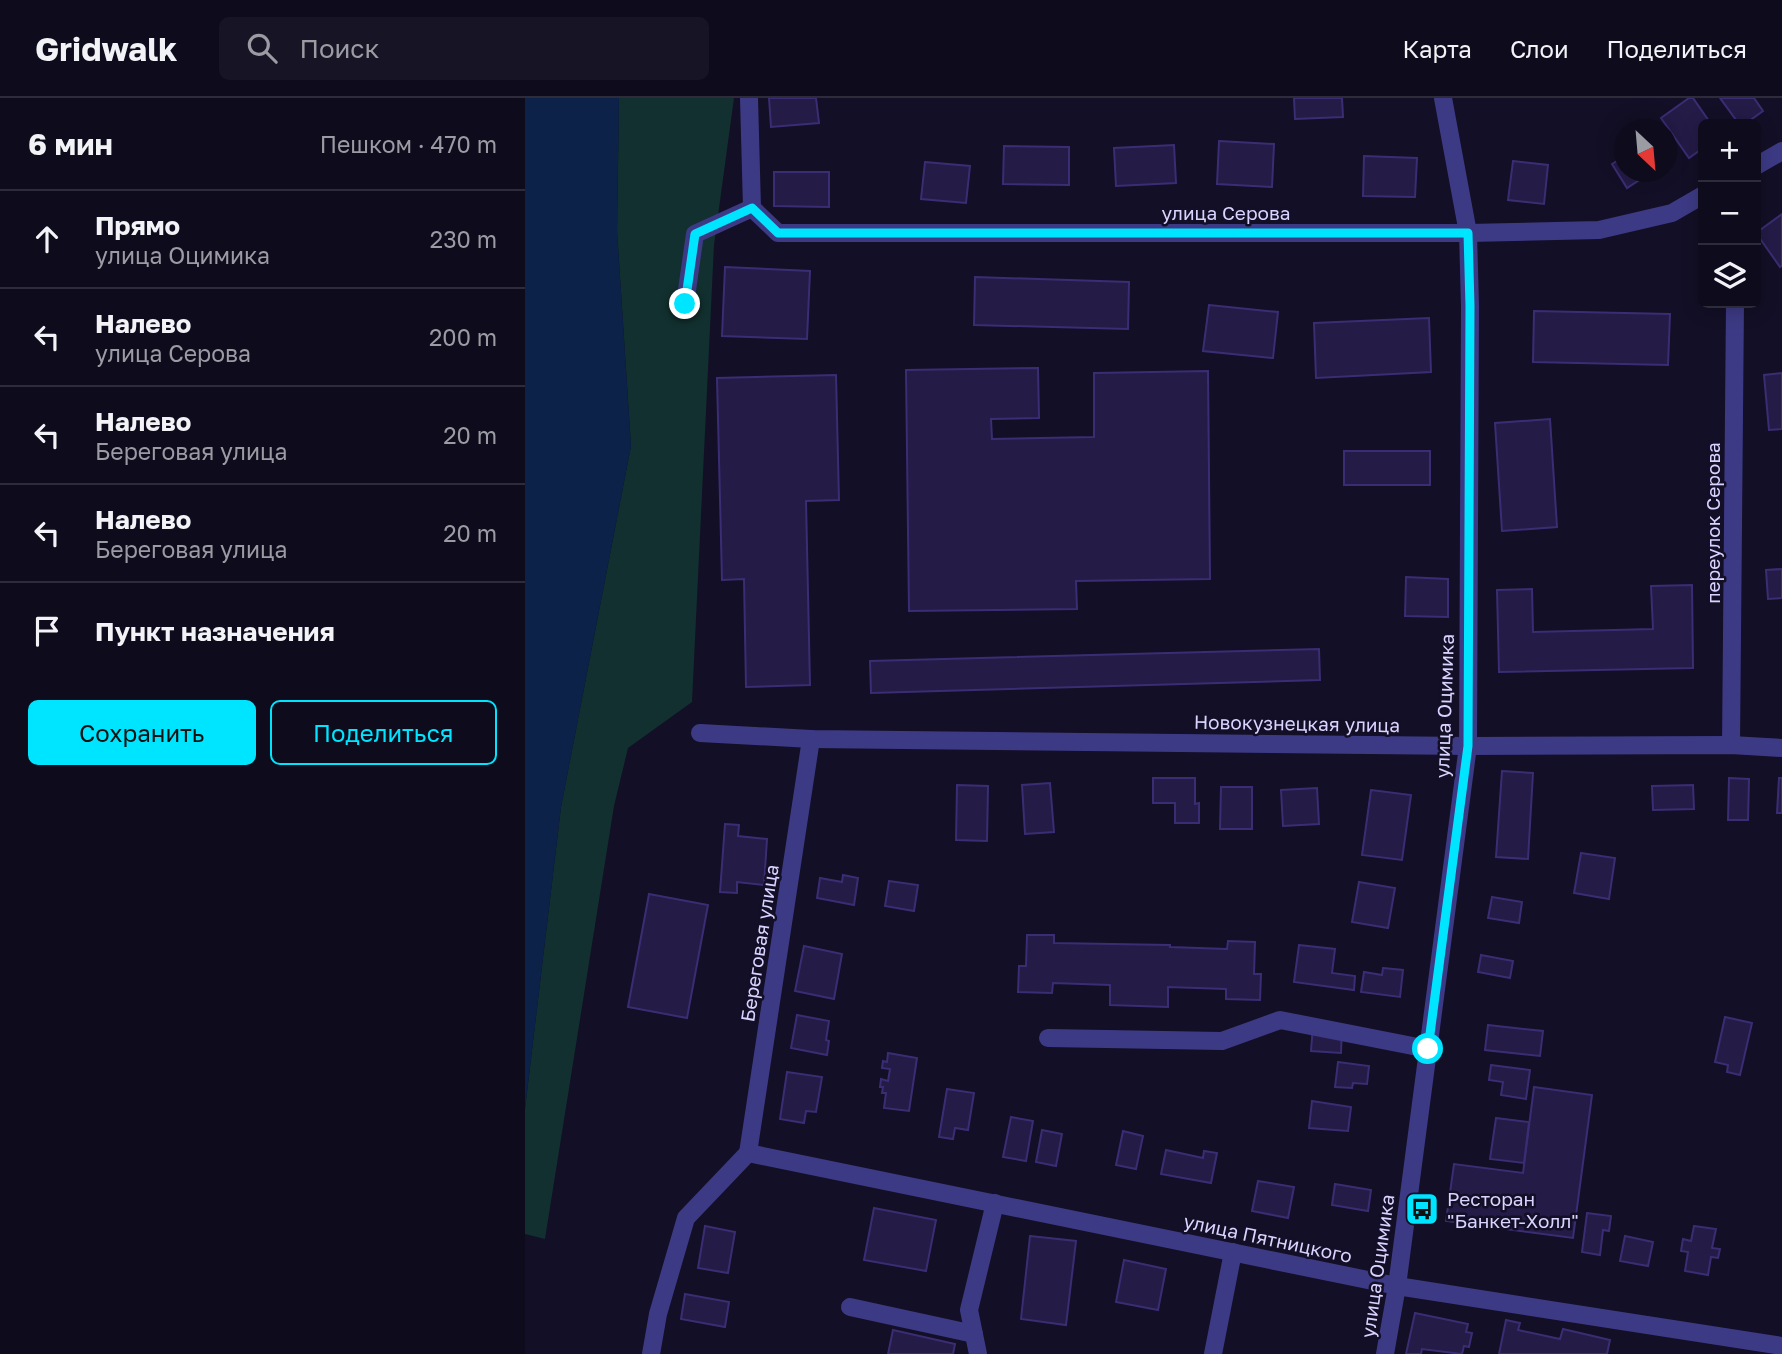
<!DOCTYPE html>
<html lang="ru">
<meta charset="utf-8">
<style>
:root{--surface:#0e0b1c;--page:#171425;--text:#f1f3f6;--muted:#9b9ba3;--line:#2e2b3b;--accent:#00e5ff}
body{margin:0;font-family:"Golos Text",sans-serif;background:var(--page);color:var(--text)}
.controls{position:absolute;right:21px;top:21px;display:grid;overflow:hidden;border-radius:10px;box-shadow:0 4px 18px #0003}
.controls button{width:63px;height:63px;display:grid;place-items:center;padding:0;border:0;border-bottom:2px solid var(--line);background:var(--surface);color:var(--text);font:35px sans-serif}
.compass{position:absolute;left:1089px;top:21px;width:63px;height:63px;border-radius:50%;background:var(--surface);box-shadow:0 4px 18px #0003;rotate:154deg}
.stop{position:absolute;width:21px;height:21px;margin:-16px;border:5px solid #00e5ff;border-radius:50%;background:#fff}
.stop.end{background:#00e5ff;border-color:#fff;box-shadow:0 2px 7px #0008}
.list{margin:0;padding:0;list-style:none}
h2{display:flex;justify-content:space-between;align-items:center;height:91px;margin:0;padding:0 28px;font-size:30px}
h2 small{font-size:23px;font-weight:400;color:var(--muted)}
.list li{display:grid;grid-template-columns:46px 1fr auto;gap:21px;align-items:center;box-sizing:border-box;height:98px;padding:0 28px;border-top:2px solid var(--line)}
.list b{display:block;font-size:26px;white-space:nowrap}
.list p{margin:0;font-size:23px;white-space:nowrap;color:var(--muted)}
.list em{font-size:23px;font-style:normal;color:var(--muted)}
.actions{display:flex;gap:14px;padding:21px 28px}
.actions a{flex:1;padding:16px 0;border:2px solid var(--accent);border-radius:10px;text-align:center;font-size:24px;color:var(--accent)}
.actions .main{background:var(--accent);color:#111}
.icon{flex:none;width:38px;height:38px;fill:none;stroke:currentColor;stroke-width:2;stroke-linecap:round;stroke-linejoin:round}
.map{position:relative;flex:none;width:1257px;height:1256px;overflow:hidden}
header{display:flex;align-items:center;gap:42px;box-sizing:border-box;height:98px;padding:0 35px;background:var(--surface);border-bottom:2px solid var(--line)}
header strong{font-size:33px}
nav{display:flex;gap:38px;margin-inline-start:auto;font-size:24px}
.search{width:490px;height:63px;background:var(--page);display:flex;align-items:center;gap:18px;box-sizing:border-box;padding:0 24px;border-radius:10px;color:var(--muted);font-size:26px}
main{display:flex}
aside{flex:1;background:var(--surface)}
.map>svg:first-child{display:block}
</style>
<header>
<strong>Gridwalk</strong>
<div class="search"><svg class="icon" aria-label="search" viewBox="0 0 24 24"><circle cx="10" cy="10" r="6"/><path d="M15 15l6 6"/></svg>Поиск</div>
<nav><a>Карта</a><a>Слои</a><a>Поделиться</a></nav>
</header>
<main>
<aside>
<h2>6 мин<small>Пешком · 470 m</small></h2>
<ul class="list">
<li><svg class="icon" aria-label="ahead" viewBox="0 0 24 24"><path d="M12 20V5M6 11l6-6 6 6"/></svg><div><b>Прямо</b><p>улица Оцимика</p></div><em>230 m</em></li>
<li><svg class="icon" aria-label="left" viewBox="0 0 24 24"><path d="M17 20v-9H6M10 6l-5 5 5 5"/></svg><div><b>Налево</b><p>улица Серова</p></div><em>200 m</em></li>
<li><svg class="icon" aria-label="left" viewBox="0 0 24 24"><path d="M17 20v-9H6M10 6l-5 5 5 5"/></svg><div><b>Налево</b><p>Береговая улица</p></div><em>20 m</em></li>
<li><svg class="icon" aria-label="left" viewBox="0 0 24 24"><path d="M17 20v-9H6M10 6l-5 5 5 5"/></svg><div><b>Налево</b><p>Береговая улица</p></div><em>20 m</em></li>
<li><svg class="icon" aria-label="arrive" viewBox="0 0 24 24"><path d="M6 21V4h12l-3 4 3 4H6"/></svg><div><b>Пункт назначения</b></div></li>
</ul>
<div class="actions"><a class="main">Сохранить</a><a>Поделиться</a></div>
</aside>
<div class="map">
<svg width="1257" height="1256" viewBox="0 0 1257 1256">
<rect width="100%" height="100%" fill="#130f26"/>
<!-- green -->
<polygon fill="#12302f" points="94,0 209,0 189,147 167,604 103,650 89,708 20,1141 0,1136 0,1011 36,709 106,348 92,133"/>
<!-- water -->
<polygon fill="#0c2248" points="0,0 94,0 92,133 106,348 36,709 0,1011"/>
<!-- building -->
<g fill="#241b47" stroke="#3b2d73" stroke-width="2">
<polygon points="244,0 291,0 294,25 246,29"/>
<polygon points="769,0 817,0 818,19 770,21"/>
<polygon points="1164,0 1168,0 1186,26 1178,26 1178,50 1164,60 1136,20"/>
<polygon points="1195,0 1229,0 1238,13 1220,26 1214,26"/>
<polygon points="694,43 749,46 747,89 692,86"/>
<polygon points="649,47 651,85 591,88 589,50"/>
<polygon points="479,48 544,49 544,87 478,86"/>
<polygon points="839,58 892,60 890,99 838,98"/>
<polygon points="1100,58 1100,74 1120,74 1122,77 1102,90 1087,66"/>
<polygon points="988,63 1023,67 1019,106 983,102"/>
<polygon points="400,64 445,68 441,105 396,101"/>
<polygon points="249,74 304,74 304,109 249,108"/>
<polygon points="1257,116 1257,168 1255,169 1231,135"/>
<polygon points="200,169 285,173 282,241 197,238"/>
<polygon points="450,179 604,184 603,231 449,227"/>
<polygon points="684,207 753,214 748,260 678,253"/>
<polygon points="1009,213 1145,216 1143,267 1008,264"/>
<polygon points="904,220 906,274 791,280 789,225"/>
<polygon points="513,270 514,320 466,321 467,341 569,339 569,275 683,273 685,481 551,483 552,511 384,513 381,272"/>
<polygon points="1257,275 1257,331 1244,332 1239,277"/>
<polygon points="311,277 314,402 281,403 285,587 221,589 219,481 197,482 192,280"/>
<polygon points="1025,321 1032,429 977,433 970,325"/>
<rect x="819" y="353" width="86" height="34"/>
<polygon points="1257,471 1257,500 1243,501 1241,472"/>
<polygon points="881,479 923,481 923,519 880,518"/>
<polygon points="1167,487 1168,570 974,574 972,492 1007,491 1008,534 1128,531 1126,488"/>
<polygon points="794,551 795,582 346,595 345,563"/>
<polygon points="977,673 1008,675 1003,761 971,759"/>
<polygon points="628,680 670,680 670,706 674,705 674,725 650,725 650,705 628,705"/>
<polygon points="1204,680 1224,681 1223,722 1203,722"/>
<polygon points="1254,680 1257,680 1257,715 1252,715"/>
<polygon points="525,685 529,734 500,736 497,687"/>
<polygon points="432,687 463,688 462,743 431,742"/>
<polygon points="1168,687 1169,711 1128,712 1127,688"/>
<polygon points="696,689 727,689 727,731 695,731"/>
<polygon points="792,690 794,726 758,728 756,692"/>
<polygon points="846,692 886,697 877,762 837,757"/>
<polygon points="200,726 214,727 213,738 242,741 239,787 212,784 212,795 195,794"/>
<polygon points="1056,755 1090,760 1084,801 1049,795"/>
<polygon points="318,777 333,780 329,807 292,800 295,780 317,784"/>
<polygon points="364,783 393,787 389,813 360,808"/>
<polygon points="834,784 870,790 863,830 827,824"/>
<polygon points="124,796 183,807 162,920 103,909"/>
<polygon points="967,799 997,804 994,825 963,820"/>
<polygon points="502,837 529,837 529,845 645,847 645,849 702,851 703,843 730,844 729,876 736,876 735,902 701,901 701,891 643,889 643,909 585,907 585,887 528,885 527,895 493,894 494,868 501,868"/>
<polygon points="774,847 810,851 807,875 830,878 829,892 769,884"/>
<polygon points="279,848 317,856 309,901 270,893"/>
<polygon points="956,857 988,863 985,880 953,874"/>
<polygon points="858,870 878,872 875,899 836,894 839,874 857,877"/>
<polygon points="272,917 304,923 301,942 304,943 302,957 266,950"/>
<polygon points="1200,919 1227,925 1215,977 1202,974 1203,967 1190,964"/>
<polygon points="788,927 817,929 816,955 786,953"/>
<polygon points="963,927 1018,933 1015,958 960,952"/>
<polygon points="363,955 392,960 384,1013 359,1010 361,995 357,995 358,989 355,989 356,981 363,983 365,971 357,970 358,963 362,964"/>
<polygon points="813,964 844,968 842,986 828,985 827,990 810,989"/>
<polygon points="966,967 1005,972 1001,1001 976,997 978,984 964,982"/>
<polygon points="262,974 297,979 291,1014 281,1013 279,1025 255,1021"/>
<polygon points="1009,989 1067,997 1048,1140 921,1123 929,1066 998,1075"/>
<polygon points="422,991 449,995 443,1032 430,1030 428,1041 414,1039"/>
<polygon points="787,1003 826,1009 823,1033 784,1030"/>
<polygon points="486,1019 508,1023 501,1063 478,1059"/>
<polygon points="971,1020 1004,1024 999,1065 965,1061"/>
<polygon points="517,1032 537,1036 531,1068 511,1064"/>
<polygon points="598,1033 618,1038 611,1071 591,1067"/>
<polygon points="641,1052 678,1060 679,1053 692,1055 686,1085 636,1076"/>
<polygon points="733,1083 769,1089 763,1120 727,1113"/>
<polygon points="810,1086 846,1092 843,1113 807,1107"/>
<polygon points="349,1110 411,1122 401,1173 339,1162"/>
<polygon points="1062,1115 1086,1118 1084,1133 1078,1132 1075,1157 1057,1154"/>
<polygon points="180,1128 210,1134 203,1175 173,1170"/>
<polygon points="1169,1128 1191,1131 1187,1150 1195,1151 1193,1160 1186,1159 1183,1177 1160,1173 1163,1154 1156,1153 1158,1141 1166,1143"/>
<polygon points="505,1138 551,1143 541,1227 496,1221"/>
<polygon points="1100,1138 1128,1144 1123,1168 1095,1163"/>
<polygon points="599,1162 641,1171 633,1212 591,1204"/>
<polygon points="160,1196 204,1204 200,1229 156,1221"/>
<polygon points="890,1215 943,1226 941,1234 947,1235 944,1249 939,1248 937,1256 897,1251 896,1256 881,1256"/>
<polygon points="981,1222 995,1225 993,1232 1035,1241 1038,1231 1085,1242 1082,1256 974,1256"/>
<polygon points="368,1232 430,1246 428,1256 363,1256"/>
</g>
<g fill="none" stroke-linecap="round" stroke-linejoin="round">
<!-- minor -->
<g stroke="#3d3a85" stroke-width="18">
<polyline points="1231,68 1257,53"/>
<polyline points="227,110 253,135 943,135 1074,132 1147,115 1178,97"/>
<polyline points="160,206 170,136 227,110 224,0"/>
<polyline points="175,635 286,641 943,648 1206,647 1257,650"/>
<polyline points="1206,647 1210,205"/>
<polyline points="523,940 697,943 755,922 903,951"/>
<polyline points="223,1055 872,1188 1257,1248"/>
<polyline points="223,1055 286,641"/>
<polyline points="325,1209 449,1236"/>
<polyline points="126,1256 133,1216 161,1120 223,1055"/>
<polyline points="453,1256 444,1212 470,1105"/>
<polyline points="688,1256 708,1154"/>
<polyline points="860,1256 872,1188 943,648 945,208 943,135 918,0"/>
</g>
</g>
<g fill="none" stroke-linecap="round" stroke-linejoin="round">
<!-- route -->
<polyline stroke="#00e5ff" stroke-width="9" points="160,206 170,136 227,110 253,135 943,135 945,208 943,648 903,951"/>
</g>
<!-- icons -->
<defs>
<symbol id="bus-square" viewBox="-11 -11 22 22"><rect x="-9" y="-9" width="18" height="18" rx="4" fill="#00e5ff" stroke="#130f26"/><path d="M-5-6H5V4H4V6H2V4H-2V6H-4V4H-5ZM-3.5-4V0h7V-4ZM-3.5 1.2v1.5H-2V1.2ZM2 1.2v1.5H3.5V1.2Z" fill="#111"/></symbol>
</defs>
<g fill-rule="evenodd">
<use href="#bus-square" x="878" y="1092" width="38" height="38"/>
</g>
<g text-anchor="middle" dominant-baseline="central" stroke-width="5" stroke-linejoin="round" paint-order="stroke">
<!-- street labels -->
<g font-size="19" fill="#d9d4ff" stroke="#130f26">
<text x="701" y="114">улица Серова</text>
<text transform="translate(1187 425) rotate(-90)">переулок Серова</text>
<text transform="translate(919 608) rotate(-88)">улица Оцимика</text>
<text transform="translate(772 625) rotate(1)">Новокузнецкая улица</text>
<text transform="translate(234 845) rotate(-81)">Береговая улица</text>
<text transform="translate(743 1140) rotate(12)">улица Пятницкого</text>
<text transform="translate(852 1168) rotate(-82)">улица Оцимика</text>
</g>
<!-- poi labels -->
<g font-size="19" fill="#d9d4ff" stroke="#130f26" text-anchor="start">
<text x="922" y="1100">Ресторан<tspan x="922" dy="22">"Банкет-Холл"</tspan></text>
</g>
</g>
</svg>
<div class="controls">
<button>+</button>
<button>−</button>
<button><svg class="icon" aria-label="layers" viewBox="0 0 24 24"><path d="M12 4l9 5-9 5-9-5zM3 14l9 5 9-5"/></svg></button>
</div>
<svg class="compass" viewBox="-18 -18 36 36"><path d="M0-13l5 13h-10z" fill="#e53935"/><path d="M0 13l5-13h-10z" fill="#9b9ba3"/></svg>
<div class="stop" style="left:903px;top:951px"></div>
<div class="stop end" style="left:160px;top:206px"></div>
</div>
</main>
